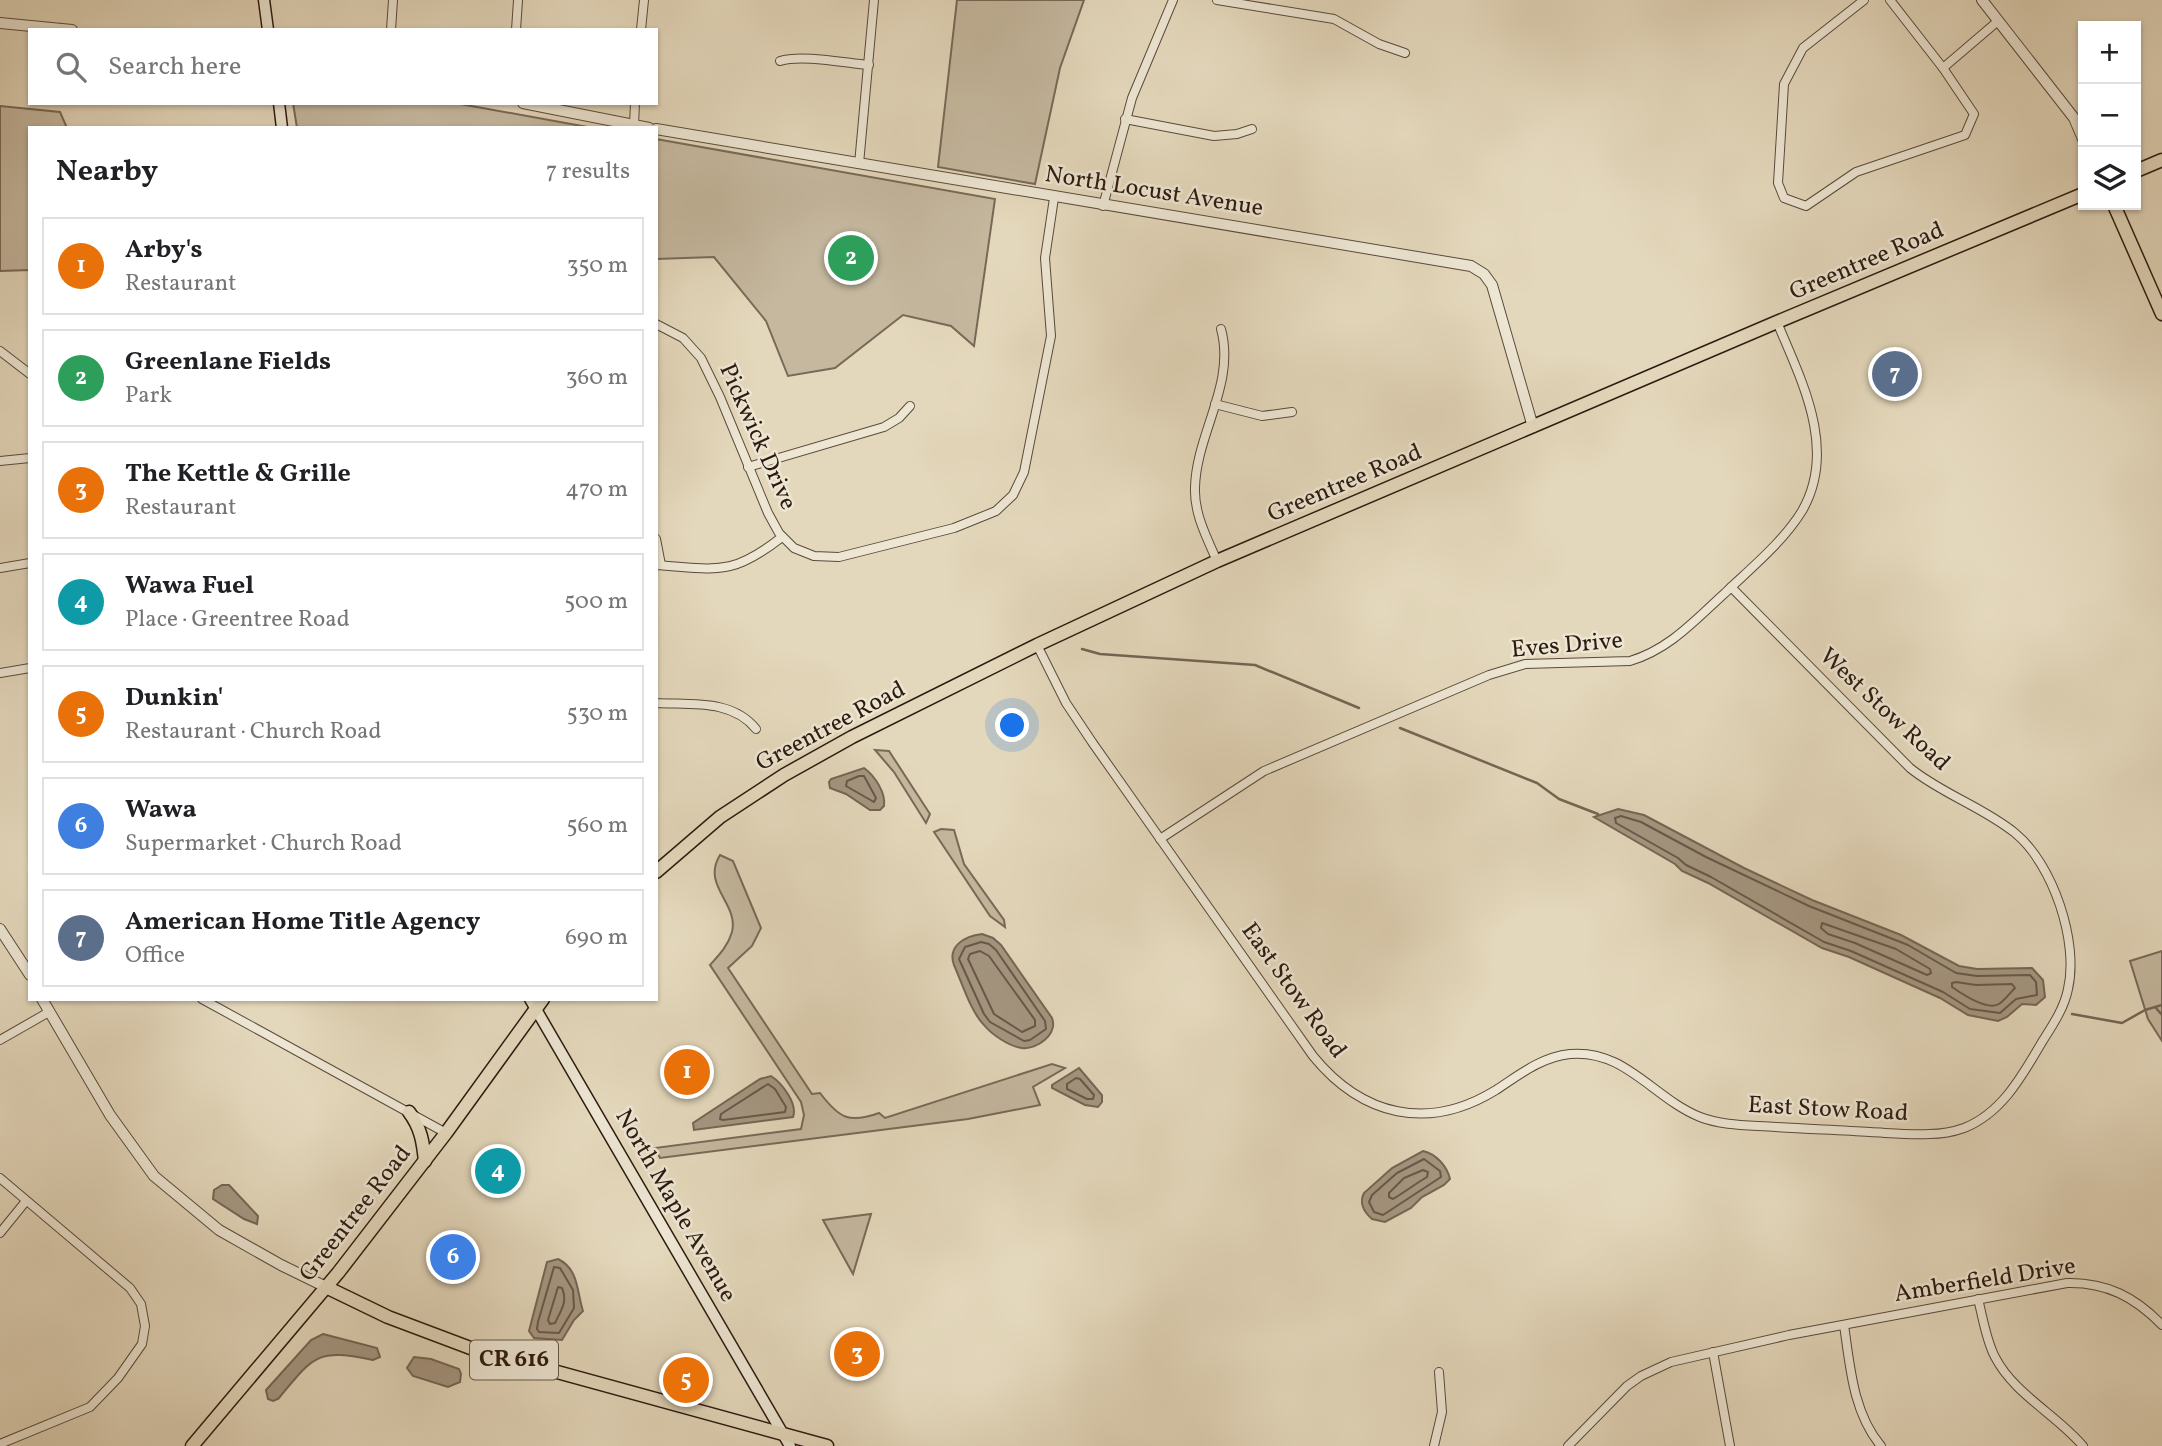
<!DOCTYPE html>
<meta charset="utf-8">
<style>
:root{--surface:#fff;--page:#f2f2f2;--text:#202124;--muted:#757577;--line:#e0e0e0;--accent:#8f2418}
body{margin:0;font-family:Vollkorn,serif;background:var(--page);color:var(--text)}
.controls{position:absolute;right:21px;top:21px;display:grid;overflow:hidden;border-radius:0px;box-shadow:0 2px 5px #0004}
.controls button{width:63px;height:63px;display:grid;place-items:center;padding:0;border:0;border-bottom:2px solid var(--line);background:var(--surface);color:var(--text);font:35px sans-serif}
.you{position:absolute;left:1013px;top:726px;width:24px;height:24px;margin:-18px;border:5px solid #fff;border-radius:50%;background:#1a73e8;box-shadow:0 0 0 10px #1a73e833}
.badge{display:grid;place-items:center;width:46px;height:46px;border-radius:50%;background:var(--accent);color:#fff;font-size:23px;font-weight:700}
.pin{position:absolute;translate:-50% -50%;border:4px solid #fff;box-shadow:0 2px 7px #0006}
.list{margin:0;padding:0;list-style:none}
h2{display:flex;justify-content:space-between;align-items:center;height:91px;margin:0;padding:0 28px;font-size:30px}
h2 small{font-size:23px;font-weight:400;color:var(--muted)}
.list li{display:grid;grid-template-columns:46px 1fr auto;gap:21px;align-items:center;box-sizing:border-box;height:98px;margin:0 14px 14px;padding:0 14px;border:2px solid var(--line);border-radius:0px}
.list b{display:block;font-size:26px;white-space:nowrap}
.list p{margin:0;font-size:23px;white-space:nowrap;color:var(--muted)}
.list em{font-size:23px;font-style:normal;color:var(--muted)}
.icon{flex:none;width:38px;height:38px;fill:none;stroke:currentColor;stroke-width:2;stroke-linecap:round;stroke-linejoin:round}
.map{position:relative;flex:none;width:2162px;height:1446px;overflow:hidden}
.search{position:absolute;background:var(--surface);box-shadow:0 2px 5px #0004;left:28px;top:28px;width:630px;height:77px;display:flex;align-items:center;gap:18px;box-sizing:border-box;padding:0 24px;border-radius:0px;color:var(--muted);font-size:26px}
.panel{position:absolute;background:var(--surface);box-shadow:0 2px 5px #0004;left:28px;top:126px;width:630px;height:875px;border-radius:0px}
.map>svg:first-child{display:block}
</style>
<div class="map">
<svg width="2162" height="1446" viewBox="0 0 2162 1446">
<rect width="100%" height="100%" fill="#e4d8bc"/>
<filter id="stains"><feTurbulence type="fractalNoise" baseFrequency=".00286" numOctaves="4"/><feColorMatrix values="0 0 0 0 .2 0 0 0 0 .09 0 0 0 0 .02 0 0 0 .5 -.17"/></filter>
<radialGradient id="worn" r=".72"><stop offset=".6" stop-color="#630" stop-opacity="0"/><stop offset="1" stop-color="#630" stop-opacity=".3"/></radialGradient>
<!-- green -->
<g fill="#c5b89f" stroke="#786958" stroke-width="2">
<polygon points="957,0 1084,0 1060,68 1035,184 938,167"/>
<polygon points="293,103 455,103 593,128 297,128"/>
<polygon points="0,106 60,112 67,128 30,128 30,270 0,271"/>
<polygon points="656,139 995,199 974,346 951,326 903,315 835,368 788,376 766,321 714,257 656,259"/>
<polygon points="875,750 889,751 930,814 926,823 894,772"/>
<polygon points="941,829 954,830 964,864 1004,920 1005,927 990,916 934,832"/>
<path d="M 720,855 L 733,861 L 761,928 L 752,946 L 728,968 L 812,1094 L 820,1093 C 839,1118 849,1124 879,1113 L 885,1118 L 1052,1064 L 1065,1068 L 1033,1087 L 1040,1105 L 968,1119 L 660,1158 L 655,1148 L 801,1129 L 804,1115 L 801,1102 L 710,965 C 719,955 728,946 732,932 C 739,903 701,886 720,855 Z"/>
<polygon points="2162,951 2162,1041 2148,1019 2130,961"/>
<polygon points="871,1214 853,1274 823,1220"/>
</g>
<!-- water -->
<g fill="#a59782" stroke="#756554" stroke-width="2">
<path d="M 864,768 C 875,776 886,793 884,806 L 880,810 L 870,810 L 846,794 L 830,788 L 829,782 L 831,779 Z"/>
<polygon points="1618,809 1644,815 1744,868 1812,900 1901,935 1959,966 1977,969 2032,968 2043,980 2045,997 2036,1005 2022,1004 2007,1017 1998,1021 1968,1015 1940,998 1849,957 1822,948 1708,883 1682,871 1675,864 1594,817"/>
<path d="M 982,934 L 993,938 L 1001,945 L 1052,1018 C 1058,1034 1037,1050 1022,1048 C 1010,1047 991,1034 984,1025 C 971,1012 962,983 954,965 C 947,946 965,936 982,934 Z"/>
<polygon points="1079,1068 1102,1095 1102,1102 1098,1107 1085,1105 1052,1088 1052,1085"/>
<path d="M 771,1076 C 782,1083 798,1104 793,1117 L 694,1130 L 693,1123 L 760,1079 Z"/>
<path d="M 1423,1151 C 1436,1154 1447,1166 1450,1179 L 1444,1185 L 1422,1197 L 1411,1208 L 1385,1222 L 1372,1219 C 1364,1212 1359,1203 1364,1193 L 1392,1168 Z"/>
<polygon points="222,1185 229,1185 258,1216 257,1224 244,1219 213,1199 214,1190"/>
<path d="M 558,1259 C 579,1269 577,1293 583,1311 L 574,1320 L 562,1340 L 534,1338 L 529,1331 L 547,1262 Z"/>
<path d="M 323,1334 L 377,1348 L 380,1357 L 373,1360 C 316,1348 314,1356 278,1399 L 273,1401 L 268,1399 L 266,1390 L 311,1340 Z"/>
<polygon points="414,1357 431,1359 459,1369 461,1374 460,1382 448,1387 413,1376 407,1368"/>
</g>
<g fill="none" stroke-linecap="round" stroke-linejoin="round">
<!-- shore -->
<g stroke="#685849" stroke-width="2">
<polygon points="859,776 864,776 876,798 874,802 846,786 847,781"/>
<polygon points="1621,816 1641,822 1706,857 1809,906 1908,945 1956,973 1977,976 2030,975 2036,982 2037,995 2016,999 2000,1013 1970,1009 1943,992 1851,951 1824,942 1711,877 1686,865 1678,858 1616,823 1615,818"/>
<polygon points="1822,923 1896,949 1930,969 1931,973 1927,975 1855,943 1828,934 1821,928"/>
<polygon points="981,942 989,944 996,950 1045,1021 1046,1029 1030,1040 1024,1041 990,1022 984,1014 959,959 965,947"/>
<polygon points="980,951 989,956 1035,1020 1035,1026 1022,1032 994,1014 968,959 970,954"/>
<path d="M 1956,982 L 1976,985 L 2012,984 L 2015,988 C 2011,992 2004,1001 1999,1004 C 1987,1011 1962,994 1952,987 L 1952,983 Z"/>
<polygon points="1076,1078 1080,1079 1094,1095 1093,1099 1087,1099 1067,1089 1067,1084"/>
<polygon points="768,1084 775,1089 786,1107 785,1112 723,1120 720,1119 721,1114"/>
<polygon points="1424,1159 1440,1171 1441,1177 1383,1215 1374,1212 1369,1202 1372,1195 1397,1173"/>
<path d="M 1423,1170 L 1428,1172 L 1427,1177 C 1415,1184 1405,1192 1393,1199 L 1389,1197 L 1389,1193 L 1404,1178 Z"/>
<polygon points="554,1267 560,1268 573,1290 574,1308 559,1333 539,1332 537,1329 538,1322"/>
<path d="M 558,1287 L 562,1288 C 568,1302 561,1310 555,1323 L 550,1324 L 548,1320 Z"/>
</g>
<!-- stream -->
<g stroke="#756554" stroke-width="2.5">
<polyline points="1082,649 1100,654 1255,665 1359,708"/>
<polyline points="1400,728 1537,783 1559,799 1598,814"/>
<polyline points="2156,1008 2162,1015"/>
<polyline points="2072,1014 2122,1023 2145,1010 2162,1005"/>
</g>
<defs>
<g id="minor">
<polyline points="1217,0 1334,19 1379,44 1405,53"/>
<polyline points="1864,0 1803,48 1784,84 1778,183 1784,198 1806,206 1856,172 1965,135 1974,114 1943,68 1890,0"/>
<polyline points="391,30 393,0"/>
<polyline points="516,30 518,0"/>
<polyline points="641,30 644,0"/>
<path d="M 780,61 C 802,54 845,63 869,65"/>
<polyline points="1943,68 1998,21"/>
<polyline points="1125,119 1214,136 1237,134 1252,129"/>
<polyline points="634,125 635,103"/>
<polyline points="859,164 874,0"/>
<polyline points="1103,206 1132,98 1173,0"/>
<polyline points="656,324 683,338 701,358 720,397 768,513 779,533 794,548 814,556 839,557 954,528 996,511 1013,495 1024,472 1051,336 1045,258 1054,198"/>
<polyline points="0,351 30,374"/>
<polyline points="1215,404 1262,416 1292,412"/>
<polyline points="0,461 30,458"/>
<polyline points="748,467 884,427 899,418 910,406"/>
<polyline points="656,539 661,565"/>
<path d="M 1217,561 C 1207,538 1194,514 1195,488 C 1196,434 1236,384 1221,329"/>
<path d="M 656,565 C 717,569 731,577 782,537"/>
<polyline points="0,568 30,563"/>
<path d="M 1037,645 L 1066,703 L 1092,742 L 1313,1056 C 1362,1116 1428,1132 1496,1090 C 1519,1075 1541,1057 1570,1054 C 1625,1049 1653,1098 1700,1117 C 1723,1126 1751,1125 1776,1127 C 1807,1129 1839,1130 1870,1132 C 1890,1133 1910,1135 1929,1134 C 1941,1134 1953,1132 1964,1128 C 2002,1113 2022,1076 2042,1042 C 2052,1026 2064,1009 2068,989 C 2079,942 2053,864 2015,833 C 1983,807 1942,794 1910,768 L 1731,587"/>
<polyline points="0,673 30,668"/>
<path d="M 656,703 C 691,705 732,699 756,729"/>
<path d="M 1160,839 L 1264,771 L 1489,675 L 1525,664 L 1630,661 C 1670,649 1695,620 1725,593 C 1751,568 1783,542 1802,511 C 1838,449 1801,380 1777,322"/>
<polyline points="202,999 446,1133"/>
<polyline points="0,1040 49,1012"/>
<polyline points="0,1178 130,1288 141,1304 145,1326 142,1344 118,1378 90,1407 0,1444"/>
<polyline points="0,1233 26,1201"/>
<path d="M 1978,1299 C 1983,1318 1986,1340 1995,1357 C 2014,1394 2057,1415 2083,1446"/>
<path d="M 1844,1325 C 1850,1366 1853,1413 1881,1446"/>
<polyline points="1713,1352 1730,1446"/>
<polyline points="1434,1446 1442,1412 1439,1372"/>
<path d="M 1568,1446 L 1627,1386 L 1641,1376 L 1671,1362 L 1789,1335 L 2067,1283 C 2106,1282 2135,1297 2162,1325"/>
</g>
<g id="tertiary">
<polyline points="1982,0 2074,118 2083,139"/>
<polyline points="0,23 72,30"/>
<polyline points="523,103 649,128"/>
<polyline points="656,129 1471,266 1484,274 1492,285 1533,427"/>
<polyline points="0,929 30,975"/>
<polyline points="42,999 110,1115 154,1176 219,1230 281,1265 326,1287"/>
</g>
<g id="secondary">
<polyline points="264,0 268,30"/>
<polyline points="279,103 282,128"/>
<polyline points="530,999 790,1446"/>
</g>
<g id="primary">
<polyline points="2136,171 2162,160"/>
<polyline points="2114,205 2162,314"/>
<polyline points="656,872 720,817 784,775 852,737 1037,645 1217,561 1777,322 2083,194"/>
<path d="M 409,1112 C 421,1128 423,1142 425,1161"/>
<polyline points="326,1287 388,1317 473,1349 827,1446"/>
<polyline points="192,1446 338,1273 446,1133 543,999"/>
</g>
</defs>
<!-- minor casing -->
<use href="#minor" stroke="#5a4a3b" stroke-width="10"/>
<!-- tertiary casing -->
<use href="#tertiary" stroke="#5a4a3b" stroke-width="12"/>
<!-- secondary casing -->
<use href="#secondary" stroke="#2c1a10" stroke-width="13"/>
<!-- primary casing -->
<use href="#primary" stroke="#2c1a10" stroke-width="15"/>
<!-- minor -->
<use href="#minor" stroke="#ede6d3" stroke-width="8"/>
<!-- tertiary -->
<use href="#tertiary" stroke="#ede6d3" stroke-width="10"/>
<!-- secondary -->
<use href="#secondary" stroke="#ede6d3" stroke-width="10"/>
<!-- primary -->
<use href="#primary" stroke="#e4d8bc" stroke-width="12"/>
</g>
<g text-anchor="middle" dominant-baseline="central" stroke-width="5" stroke-linejoin="round" paint-order="stroke">
<!-- shield labels -->
<rect fill="#ede6d3" stroke="#66574a" stroke-width="2" x="470" y="1340.5" width="88" height="39" rx="5"/>
<g font-size="23" font-weight="bold" fill="#2c1a10">
<text x="514" y="1360">CR 616</text>
</g>
<!-- street labels -->
<g font-size="24" fill="#2c1a10" stroke="#ede6d3">
<text transform="translate(1154 192) rotate(9)">North Locust Avenue</text>
<text transform="translate(1867 262) rotate(-23)">Greentree Road</text>
<text transform="translate(757 437) rotate(66)">Pickwick Drive</text>
<text transform="translate(1345 484) rotate(-23)">Greentree Road</text>
<text transform="translate(1567 646) rotate(-5)">Eves Drive</text>
<text transform="translate(1884 710) rotate(43)">West Stow Road</text>
<text transform="translate(831 727) rotate(-28)">Greentree Road</text>
<text transform="translate(1293 991) rotate(54)">East Stow Road</text>
<text transform="translate(1828 1110) rotate(3)">East Stow Road</text>
<text transform="translate(675 1206) rotate(60)">North Maple Avenue</text>
<text transform="translate(356 1214) rotate(-52)">Greentree Road</text>
<text transform="translate(1985 1281) rotate(-9)">Amberfield Drive</text>
</g>
</g>
<rect width="100%" height="100%" filter="url(#stains)"/>
<rect width="100%" height="100%" fill="url(#worn)"/>
</svg>
<div class="controls">
<button>+</button>
<button>−</button>
<button><svg class="icon" aria-label="layers" viewBox="0 0 24 24"><path d="M12 4l9 5-9 5-9-5zM3 14l9 5 9-5"/></svg></button>
</div>
<div class="you"></div>
<div class="pin badge" style="left:687px;top:1072px;background:#e8710a">1</div>
<div class="pin badge" style="left:851px;top:258px;background:#2e9e5b">2</div>
<div class="pin badge" style="left:857px;top:1354px;background:#e8710a">3</div>
<div class="pin badge" style="left:498px;top:1171px;background:#0f9aa8">4</div>
<div class="pin badge" style="left:686px;top:1380px;background:#e8710a">5</div>
<div class="pin badge" style="left:453px;top:1257px;background:#3f7fe0">6</div>
<div class="pin badge" style="left:1895px;top:374px;background:#5c6f8a">7</div>
<div class="search"><svg class="icon" aria-label="search" viewBox="0 0 24 24"><circle cx="10" cy="10" r="6"/><path d="M15 15l6 6"/></svg>Search here</div>
<section class="panel">
<h2>Nearby<small>7 results</small></h2>
<ul class="list">
<li><span class="badge" style="background:#e8710a">1</span><div><b>Arby's</b><p>Restaurant</p></div><em>350 m</em></li>
<li><span class="badge" style="background:#2e9e5b">2</span><div><b>Greenlane Fields</b><p>Park</p></div><em>360 m</em></li>
<li><span class="badge" style="background:#e8710a">3</span><div><b>The Kettle &amp; Grille</b><p>Restaurant</p></div><em>470 m</em></li>
<li><span class="badge" style="background:#0f9aa8">4</span><div><b>Wawa Fuel</b><p>Place · Greentree Road</p></div><em>500 m</em></li>
<li><span class="badge" style="background:#e8710a">5</span><div><b>Dunkin'</b><p>Restaurant · Church Road</p></div><em>530 m</em></li>
<li><span class="badge" style="background:#3f7fe0">6</span><div><b>Wawa</b><p>Supermarket · Church Road</p></div><em>560 m</em></li>
<li><span class="badge" style="background:#5c6f8a">7</span><div><b>American Home Title Agency</b><p>Office</p></div><em>690 m</em></li>
</ul>
</section>
</div>
